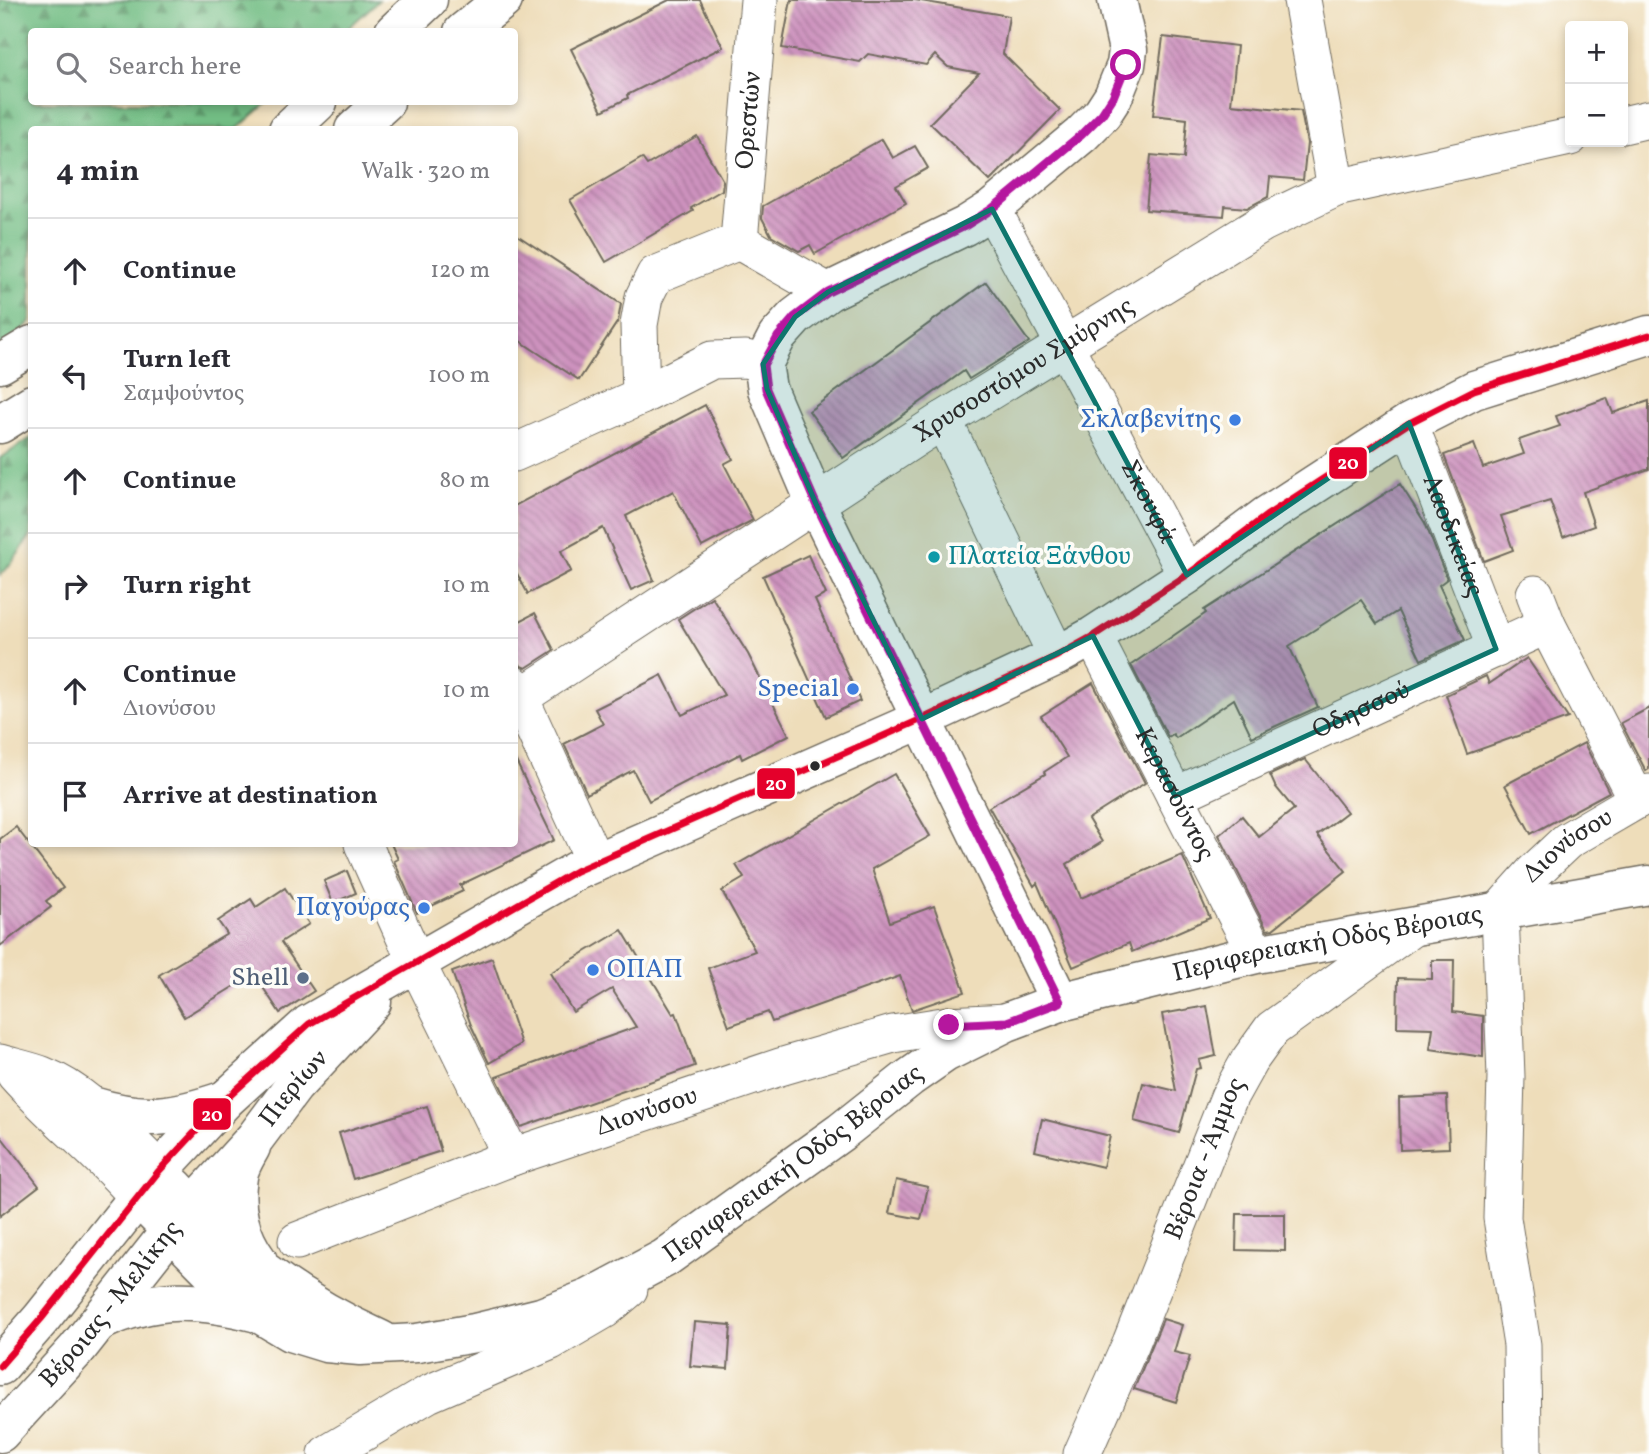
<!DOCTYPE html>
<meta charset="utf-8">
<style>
:root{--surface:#fff;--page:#f7f7f7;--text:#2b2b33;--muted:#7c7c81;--line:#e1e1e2}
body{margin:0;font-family:Vollkorn,serif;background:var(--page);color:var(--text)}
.controls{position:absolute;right:21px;top:21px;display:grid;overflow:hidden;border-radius:7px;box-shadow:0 4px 10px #0003}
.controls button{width:63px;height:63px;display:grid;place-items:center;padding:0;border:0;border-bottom:2px solid var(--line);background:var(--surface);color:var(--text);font:35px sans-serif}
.stop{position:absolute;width:21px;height:21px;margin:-16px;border:5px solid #b5179e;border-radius:50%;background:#fff}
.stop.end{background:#b5179e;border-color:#fff;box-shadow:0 2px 7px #0008}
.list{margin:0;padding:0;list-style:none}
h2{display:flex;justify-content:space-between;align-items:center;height:91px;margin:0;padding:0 28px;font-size:30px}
h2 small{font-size:23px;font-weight:400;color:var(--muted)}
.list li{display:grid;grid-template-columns:46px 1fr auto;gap:21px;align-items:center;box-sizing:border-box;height:105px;padding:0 28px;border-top:2px solid var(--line)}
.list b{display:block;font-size:26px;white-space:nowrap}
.list p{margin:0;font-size:23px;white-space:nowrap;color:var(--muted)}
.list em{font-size:23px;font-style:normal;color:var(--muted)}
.icon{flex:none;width:38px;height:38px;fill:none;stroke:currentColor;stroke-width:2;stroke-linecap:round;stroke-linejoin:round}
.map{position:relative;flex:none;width:1649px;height:1454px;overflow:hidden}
.search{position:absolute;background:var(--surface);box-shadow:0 4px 10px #0003;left:28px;top:28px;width:490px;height:77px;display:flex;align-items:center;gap:18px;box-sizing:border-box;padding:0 24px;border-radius:7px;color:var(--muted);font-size:26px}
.panel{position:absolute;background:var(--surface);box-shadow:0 4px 10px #0003;left:28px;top:126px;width:490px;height:721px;border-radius:7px}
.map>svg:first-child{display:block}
</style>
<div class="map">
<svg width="1649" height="1454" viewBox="0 0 1649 1454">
<defs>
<pattern id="forest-firs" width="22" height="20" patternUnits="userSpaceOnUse" patternTransform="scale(1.75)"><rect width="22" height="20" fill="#72bd84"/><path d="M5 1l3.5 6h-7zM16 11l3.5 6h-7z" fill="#5e9a6c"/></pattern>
<pattern id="building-back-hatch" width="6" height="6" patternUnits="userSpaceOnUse" patternTransform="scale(1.75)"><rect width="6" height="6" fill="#cd92be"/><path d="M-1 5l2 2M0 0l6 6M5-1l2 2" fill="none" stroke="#a7779b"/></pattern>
</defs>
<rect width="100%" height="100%" fill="#fdfcf7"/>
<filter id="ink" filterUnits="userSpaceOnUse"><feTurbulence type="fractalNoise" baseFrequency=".0143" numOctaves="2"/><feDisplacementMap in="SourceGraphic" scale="14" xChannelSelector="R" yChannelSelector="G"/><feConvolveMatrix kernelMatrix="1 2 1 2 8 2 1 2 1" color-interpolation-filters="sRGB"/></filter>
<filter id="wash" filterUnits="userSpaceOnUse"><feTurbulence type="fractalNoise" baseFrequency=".00686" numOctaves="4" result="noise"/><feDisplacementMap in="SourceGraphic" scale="28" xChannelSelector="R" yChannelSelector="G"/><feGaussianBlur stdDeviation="1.57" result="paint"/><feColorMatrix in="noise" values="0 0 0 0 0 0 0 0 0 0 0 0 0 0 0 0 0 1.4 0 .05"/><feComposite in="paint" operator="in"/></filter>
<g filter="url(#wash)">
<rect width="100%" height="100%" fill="#eeddba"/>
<!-- forest -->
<g fill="url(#forest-firs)" stroke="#4e7458" stroke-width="2">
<polygon points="0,0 379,0 345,31 32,32 32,102 268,102 237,129 32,130 31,321 13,339 0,346"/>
<polygon points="31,438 31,535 11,564 0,575 0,458"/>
</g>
<g id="blocks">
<!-- building -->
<g fill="url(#building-back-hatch)">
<polygon points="669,0 700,0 723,47 627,95 628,98 602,111 571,49"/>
<polygon points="791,0 915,0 1009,16 1003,54 1060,110 990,181 930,123 979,73 948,67 935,55 926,65 868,54 860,62 782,48"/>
<polygon points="1163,37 1237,46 1231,104 1301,111 1307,143 1303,180 1270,177 1268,197 1247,208 1225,206 1224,216 1146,210 1151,155 1184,158 1187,119 1153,115"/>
<polygon points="697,136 723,181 722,190 691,208 693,211 606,262 570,200 642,158 647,165"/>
<polygon points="882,139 893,158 915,146 928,168 896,186 906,203 815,254 810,245 799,251 771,235 762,218 763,206"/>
<polygon points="514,233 621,304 618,321 579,380 514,337"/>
<polygon points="986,282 1029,342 969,379 964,371 843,458 809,411"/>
<polygon points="1607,398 1613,413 1649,401 1649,469 1583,492 1594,526 1563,537 1550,501 1501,516 1513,550 1484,561 1444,455 1474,444 1483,468 1524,454 1519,440 1560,426 1556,416"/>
<polygon points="705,405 733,459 724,464 753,520 702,547 673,491 626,516 654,580 631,590 603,528 561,551 571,571 528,594 514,568 514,506"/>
<polygon points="1400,484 1425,523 1447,579 1439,585 1465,640 1421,660 1398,611 1377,624 1361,600 1289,646 1318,707 1252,737 1234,699 1176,738 1173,734 1168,737 1131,665 1206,613 1204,610"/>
<polygon points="808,555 826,594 815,600 860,701 826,717 763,576"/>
<polygon points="712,597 748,654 789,735 742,759 740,754 649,801 633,770 587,794 564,744 603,724 595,709 662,675 682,715 724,695 678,619"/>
<polygon points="535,613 554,650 526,668 521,666 514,653 514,624"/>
<polygon points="1527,658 1568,718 1467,754 1446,695 1486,676 1489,684"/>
<polygon points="1093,683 1145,783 1088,819 1102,842 1067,864 1081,898 1182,855 1210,918 1132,952 1129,943 1073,967 1037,883 1034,886 989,807 1045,774 1044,772 1067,757 1041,716"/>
<polygon points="1649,708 1649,769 1646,771 1621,723"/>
<polygon points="1584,743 1609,792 1531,834 1505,785"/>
<polygon points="514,757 554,840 460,885 463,891 417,913 394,861 398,859 391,844 514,844"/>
<polygon points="1305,759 1347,812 1317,835 1346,871 1273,929 1267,930 1219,835 1242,816 1259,837 1294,809 1275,786 1270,775"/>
<polygon points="894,774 930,836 872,869 890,922 934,906 965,992 912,1010 900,976 772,1022 768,1012 729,1026 708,968 755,951 722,891 744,878 736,865"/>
<polygon points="16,827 63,888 46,901 51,907 0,946 0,839"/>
<polygon points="347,871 356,893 333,903 324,881"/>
<polygon points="285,888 309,924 281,942 314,991 280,1013 254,974 184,1017 159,975 227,934 218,921 251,899 256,907"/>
<polygon points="622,930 673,1014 676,1013 695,1066 521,1127 496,1077 636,1027 612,989 573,1012 550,973"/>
<polygon points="492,958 521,1044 489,1063 471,1025 452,972"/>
<polygon points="1432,960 1454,960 1453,1012 1483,1016 1483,1057 1430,1049 1433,1028 1397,1027 1398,978 1432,979"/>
<polygon points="1207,1006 1216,1056 1199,1060 1201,1068 1196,1069 1179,1133 1134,1121 1143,1083 1176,1091 1162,1014"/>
<polygon points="1447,1096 1449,1148 1400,1150 1399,1098"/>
<polygon points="427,1106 441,1151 353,1179 339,1133"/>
<polygon points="1042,1119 1110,1136 1103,1167 1035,1151"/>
<polygon points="0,1135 39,1186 0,1216"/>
<polygon points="896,1180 928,1187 921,1219 889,1213"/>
<polygon points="1237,1214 1285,1214 1285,1251 1236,1250"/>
<polygon points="1163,1319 1182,1325 1174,1352 1190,1356 1176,1402 1134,1389"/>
<polygon points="694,1322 731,1325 728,1369 690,1366"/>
</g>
</g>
</g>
<g filter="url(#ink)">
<use href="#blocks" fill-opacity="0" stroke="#6f695d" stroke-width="2"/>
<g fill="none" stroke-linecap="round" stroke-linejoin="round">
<defs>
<g id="minor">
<polyline points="1302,0 1336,188"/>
<polyline points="1623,125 1649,119"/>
<path id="s1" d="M 992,209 L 1187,575"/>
<path id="s2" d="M 739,241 L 759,0"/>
<polyline points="739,241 828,292"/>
<polyline points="641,396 639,325 644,297 655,275 739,241"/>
<polyline points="943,420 1057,656"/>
<path id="s3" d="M 1409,423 L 1496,649"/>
<polyline points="514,453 641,396 712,360 746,359 763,364"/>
<polyline points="1535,594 1547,625 1637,800"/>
<path id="s4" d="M 1093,636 L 1256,954"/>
<polyline points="514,685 595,862"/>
<path id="s5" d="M 519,698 L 943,420 L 1263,223 L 1336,188 L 1570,137"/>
<path id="s6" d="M 1175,796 L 1547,625"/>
<polyline points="363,844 416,962 512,1157"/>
<path d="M 0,1063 C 14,1067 29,1070 42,1075 C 88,1093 124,1137 159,1170"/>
<path d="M 15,1074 C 53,1117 99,1152 137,1196"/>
<path id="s7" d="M 297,1241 L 512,1157 L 780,1067 L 893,1034 L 949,1025 L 1007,1022"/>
<polyline points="327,1454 428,1394 551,1341 604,1310 629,1289"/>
<path id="s8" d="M 1082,1454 L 1131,1343 L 1229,1097 L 1249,1061 L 1272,1029 L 1413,927"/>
<path id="s9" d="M 1523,1454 L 1522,1345 L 1502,1218 L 1506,1077 L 1500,910 L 1533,873 L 1567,841 L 1649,793"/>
</g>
<g id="major">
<polyline points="394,32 428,0"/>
<polyline points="463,32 503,0"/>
<polyline points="288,130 318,102"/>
<polyline points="354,130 385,102"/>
<polyline points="0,364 32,345"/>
<polyline points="0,424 32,404"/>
<polyline points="1060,1002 816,504 767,389 763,364 777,337 795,317 828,292 965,226 992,209 1081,135 1102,114 1113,97 1126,65 1128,50 1117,0"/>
<path d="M 92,1106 C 144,1122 173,1118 225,1100"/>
<path d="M 251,1147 C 246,1156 239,1167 238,1177 C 233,1207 240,1237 258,1261"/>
<path d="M 175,1187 C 190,1203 204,1220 220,1234 C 268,1279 321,1313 381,1340"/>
<path id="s10" d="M 137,1196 L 215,1275 L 260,1314 L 290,1332 L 326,1343 L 360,1346 L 417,1343 L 475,1333 L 541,1317 L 590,1298 L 665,1258 L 841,1132 L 909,1078 L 945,1053 L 1007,1022 L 1060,1002 L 1256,954 L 1649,885"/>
<path d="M 99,1322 C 154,1295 200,1298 258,1313"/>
<polyline points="0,1366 41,1319 158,1172 225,1100 309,1024 576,871 922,719 1057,656 1093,636 1187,575 1266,516 1409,423 1474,390 1649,335"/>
<path id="s11" d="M 0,1433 L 77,1349 L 171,1230 L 255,1138 L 294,1086 L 372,1002"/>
</g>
</defs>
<!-- minor casing -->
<use href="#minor" stroke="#6f695d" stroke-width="39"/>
<!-- major casing -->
<use href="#major" stroke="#6f695d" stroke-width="41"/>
<!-- minor -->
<use href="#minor" stroke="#fff" stroke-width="37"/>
<!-- major -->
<use href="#major" stroke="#fff" stroke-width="38"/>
<defs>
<polyline id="bus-1" points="0,1366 41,1319 158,1172 225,1100 309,1024 576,871 922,719 1057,656 1093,636 1187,575 1266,516 1409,423 1474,390 1649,335"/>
</defs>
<!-- bus-1 casing -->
<use href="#bus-1" stroke="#fdfcf7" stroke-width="12"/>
<!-- bus-1 -->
<use href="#bus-1" stroke="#e4002b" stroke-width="7"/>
</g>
</g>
<g fill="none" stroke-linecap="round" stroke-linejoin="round" filter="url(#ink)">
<!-- route -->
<polyline stroke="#b5179e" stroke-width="9" points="949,1025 1007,1022 1060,1002 816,504 766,389 763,365 778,337 795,317 828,292 965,226 992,209 1081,135 1102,114 1113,97 1126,65"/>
</g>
<!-- marked area -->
<path fill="#0f766e" fill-opacity="0.2" stroke="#0f766e" stroke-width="5" stroke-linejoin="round" d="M 992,209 L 1187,575 L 1409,423 L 1496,649 L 1175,796 L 1093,636 L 922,719 L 816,504 L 767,389 L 763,364 L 795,317 L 828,292 Z"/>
<!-- markers -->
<g fill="#3f7fe0" stroke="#fdfcf7" stroke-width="2.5">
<circle cx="1235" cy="420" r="7"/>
<circle cx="853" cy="689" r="7"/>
<circle cx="424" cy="908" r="7"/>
<circle cx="593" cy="970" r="7"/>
</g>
<circle fill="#0f9aa8" stroke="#fdfcf7" stroke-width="2.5" cx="934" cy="557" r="7"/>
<circle fill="#2b2b2b" stroke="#fdfcf7" stroke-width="2.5" cx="815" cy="766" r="6"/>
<circle fill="#5c6f8a" stroke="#fdfcf7" stroke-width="2.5" cx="303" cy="978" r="7"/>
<g text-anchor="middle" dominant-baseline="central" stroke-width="7" stroke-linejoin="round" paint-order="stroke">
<!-- street labels -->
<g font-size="26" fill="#2b2b2b" stroke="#fdfcf7">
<text stroke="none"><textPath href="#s2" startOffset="121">Ορεστών</textPath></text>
<text stroke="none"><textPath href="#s5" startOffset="602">Χρυσοστόμου Σμύρνης</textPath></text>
<text stroke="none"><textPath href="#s1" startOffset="332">Σκουφά</textPath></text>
<text stroke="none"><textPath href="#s3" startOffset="121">Λαοδικείας</textPath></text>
<text stroke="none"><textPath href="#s6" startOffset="205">Οδησσού</textPath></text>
<text stroke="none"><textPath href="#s4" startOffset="178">Κερασούντος</textPath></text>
<text stroke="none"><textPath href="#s9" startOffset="640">Διονύσου</textPath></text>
<text stroke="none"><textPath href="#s10" startOffset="1346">Περιφερειακή Οδός Βέροιας</textPath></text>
<text stroke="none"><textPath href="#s11" startOffset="453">Πιερίων</textPath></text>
<text stroke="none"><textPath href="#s7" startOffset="373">Διονύσου</textPath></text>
<text stroke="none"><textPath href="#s8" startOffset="320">Βέροια - Άμμος</textPath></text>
<text stroke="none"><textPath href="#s10" startOffset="758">Περιφερειακή Οδός Βέροιας</textPath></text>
<text stroke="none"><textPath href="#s11" startOffset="170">Βέροιας - Μελίκης</textPath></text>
</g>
<!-- shop labels -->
<g font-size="26" fill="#366cbe" stroke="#fdfcf7" text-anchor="end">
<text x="1221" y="420">Σκλαβενίτης</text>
<text x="839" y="689">Special</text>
<text x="410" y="908">Παγούρας</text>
<text x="607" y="970" text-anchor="start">ΟΠΑΠ</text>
</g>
<!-- culture labels -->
<g font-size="26" fill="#0d838f" stroke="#fdfcf7" text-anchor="start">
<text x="948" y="557">Πλατεία Ξάνθου</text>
</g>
<!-- service labels -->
<g font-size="26" fill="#4e5e75" stroke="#fdfcf7" text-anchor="end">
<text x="289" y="978">Shell</text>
</g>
</g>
<g stroke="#fdfcf7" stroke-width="2.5">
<rect x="1328" y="446" width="40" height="34" rx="7" fill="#e4002b"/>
<rect x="756" y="767" width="40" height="33" rx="7" fill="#e4002b"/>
<rect x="192" y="1097" width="40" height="34" rx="7" fill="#e4002b"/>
</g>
<g font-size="19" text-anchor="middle" font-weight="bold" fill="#fff">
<text x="1348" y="469">20</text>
<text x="776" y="790">20</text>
<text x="212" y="1121">20</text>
</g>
</svg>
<div class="controls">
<button>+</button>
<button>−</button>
</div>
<div class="stop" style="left:1126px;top:65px"></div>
<div class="stop end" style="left:949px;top:1025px"></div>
<div class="search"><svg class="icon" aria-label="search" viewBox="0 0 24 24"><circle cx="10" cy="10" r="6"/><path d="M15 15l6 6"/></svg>Search here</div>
<section class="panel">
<h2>4 min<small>Walk · 320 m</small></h2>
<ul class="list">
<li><svg class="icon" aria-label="ahead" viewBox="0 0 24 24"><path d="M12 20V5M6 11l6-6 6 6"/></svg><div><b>Continue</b></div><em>120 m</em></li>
<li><svg class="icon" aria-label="left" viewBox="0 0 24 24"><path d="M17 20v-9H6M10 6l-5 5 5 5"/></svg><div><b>Turn left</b><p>Σαμψούντος</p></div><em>100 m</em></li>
<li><svg class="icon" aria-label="ahead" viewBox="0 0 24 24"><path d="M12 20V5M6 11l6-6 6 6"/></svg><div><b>Continue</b></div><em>80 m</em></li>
<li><svg class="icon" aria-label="right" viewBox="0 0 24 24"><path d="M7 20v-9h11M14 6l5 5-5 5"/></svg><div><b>Turn right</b></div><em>10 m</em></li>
<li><svg class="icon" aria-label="ahead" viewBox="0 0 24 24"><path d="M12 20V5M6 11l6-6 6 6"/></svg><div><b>Continue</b><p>Διονύσου</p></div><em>10 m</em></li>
<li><svg class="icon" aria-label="arrive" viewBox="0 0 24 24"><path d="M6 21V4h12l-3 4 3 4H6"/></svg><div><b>Arrive at destination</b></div></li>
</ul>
</section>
</div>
